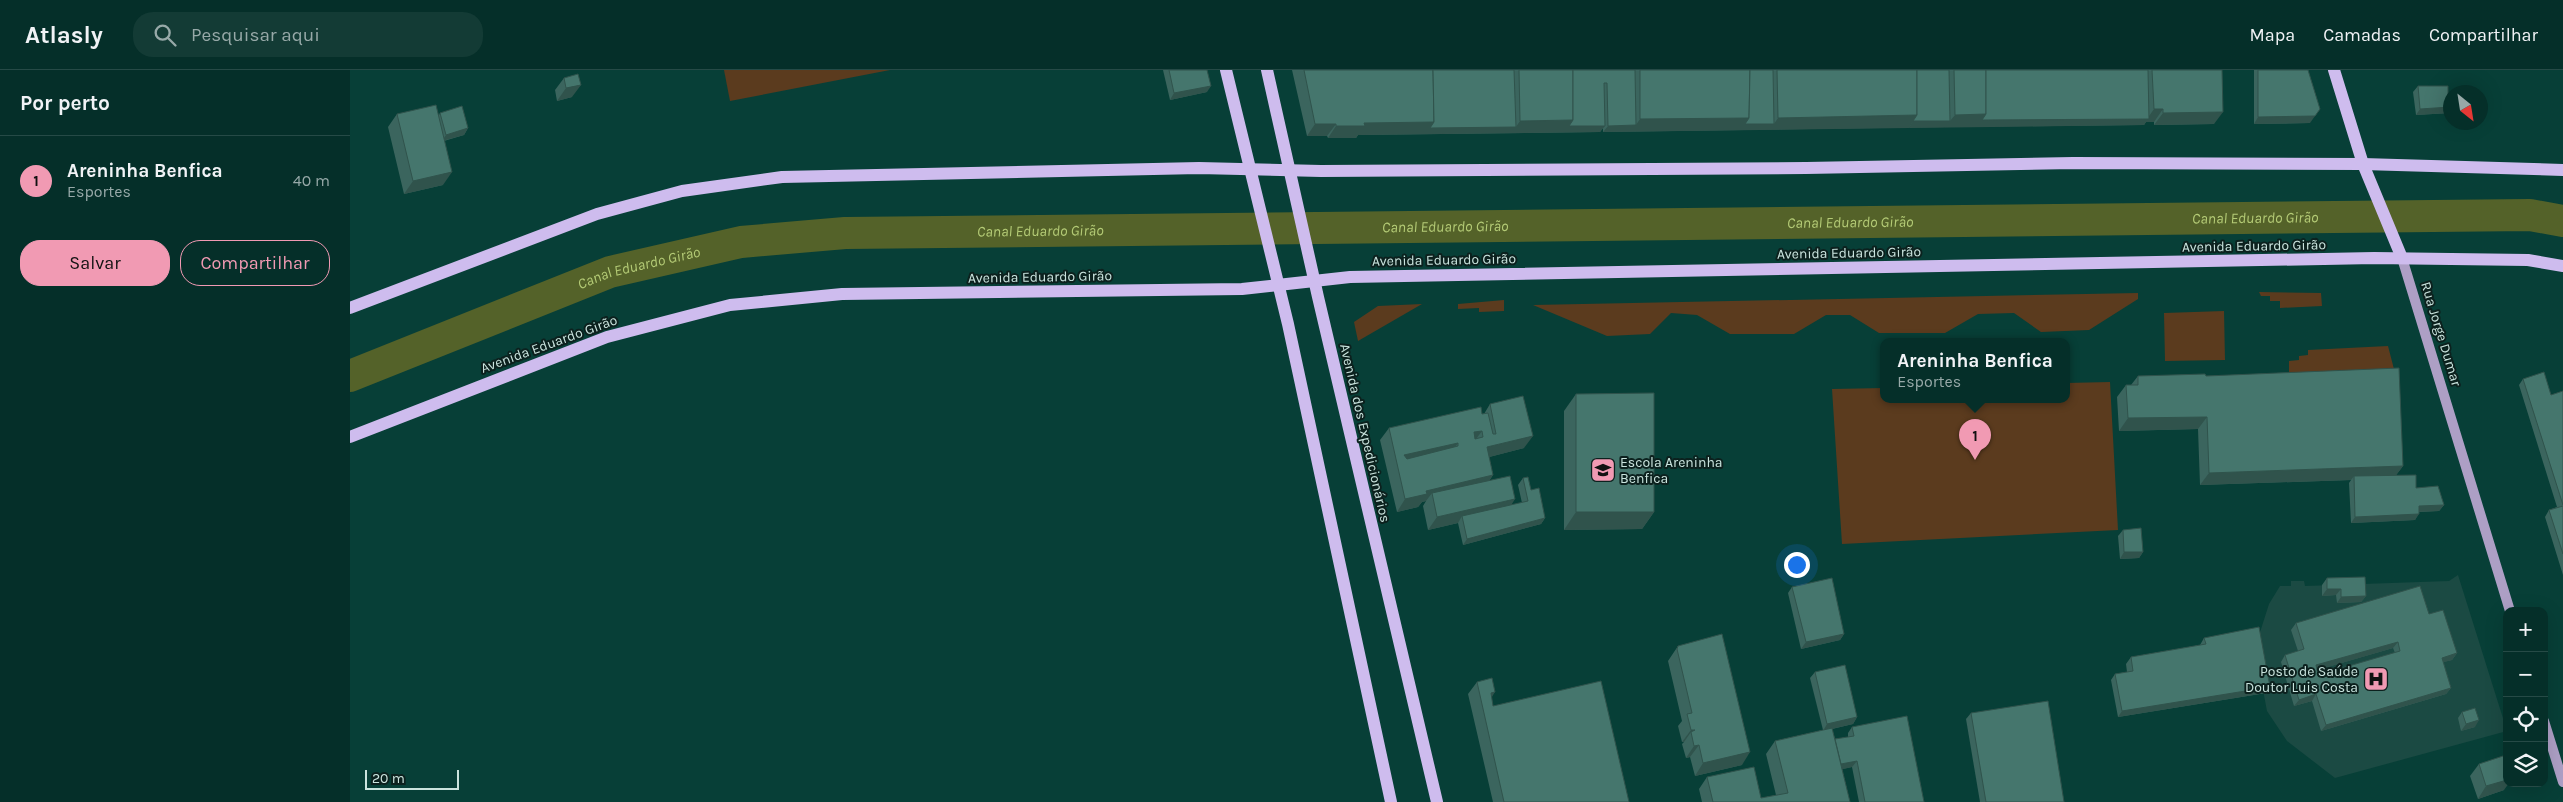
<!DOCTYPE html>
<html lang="pt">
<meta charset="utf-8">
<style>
:root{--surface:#052f29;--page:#133b35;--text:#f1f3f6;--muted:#97a9a8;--line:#264a46;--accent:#f19ab3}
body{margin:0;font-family:Karla,sans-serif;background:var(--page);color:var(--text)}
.controls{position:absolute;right:15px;bottom:15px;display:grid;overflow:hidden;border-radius:10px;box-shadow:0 5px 20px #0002}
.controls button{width:45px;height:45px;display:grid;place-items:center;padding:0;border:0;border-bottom:1px solid var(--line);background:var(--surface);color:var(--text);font:25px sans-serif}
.compass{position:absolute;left:2093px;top:15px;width:45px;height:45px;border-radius:50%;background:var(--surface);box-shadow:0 5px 20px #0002;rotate:150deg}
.scale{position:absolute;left:15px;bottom:12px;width:94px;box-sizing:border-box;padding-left:5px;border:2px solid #cae4de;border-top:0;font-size:14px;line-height:18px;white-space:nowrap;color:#cae4de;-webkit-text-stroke:4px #0c211e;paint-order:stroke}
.you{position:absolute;left:1446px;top:494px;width:18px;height:18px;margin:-12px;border:4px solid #fff;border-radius:50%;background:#1a73e8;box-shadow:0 0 0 8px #1a73e833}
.badge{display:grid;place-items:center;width:32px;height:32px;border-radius:50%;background:var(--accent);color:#111;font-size:16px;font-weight:700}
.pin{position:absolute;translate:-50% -41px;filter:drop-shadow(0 1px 2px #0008)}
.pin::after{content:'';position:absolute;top:26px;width:18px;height:15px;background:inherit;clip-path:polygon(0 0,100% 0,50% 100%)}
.popup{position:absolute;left:1530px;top:268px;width:190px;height:65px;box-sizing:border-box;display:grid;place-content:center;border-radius:10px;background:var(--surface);filter:drop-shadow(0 1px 4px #0005);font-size:16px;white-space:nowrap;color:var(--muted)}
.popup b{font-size:19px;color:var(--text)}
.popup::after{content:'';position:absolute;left:50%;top:100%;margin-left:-10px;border:10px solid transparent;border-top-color:var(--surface)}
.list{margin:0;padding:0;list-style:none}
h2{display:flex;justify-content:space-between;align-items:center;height:65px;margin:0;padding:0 20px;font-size:21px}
h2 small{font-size:16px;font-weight:400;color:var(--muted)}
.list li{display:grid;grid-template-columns:32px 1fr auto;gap:15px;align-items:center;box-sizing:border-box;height:90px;padding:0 20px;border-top:1px solid var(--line)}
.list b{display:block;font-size:19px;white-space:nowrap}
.list p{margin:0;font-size:16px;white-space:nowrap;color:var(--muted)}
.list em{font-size:16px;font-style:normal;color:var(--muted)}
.actions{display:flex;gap:10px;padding:15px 20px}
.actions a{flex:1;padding:11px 0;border:1px solid var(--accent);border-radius:20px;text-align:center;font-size:18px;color:var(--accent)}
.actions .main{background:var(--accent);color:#111}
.icon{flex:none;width:28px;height:28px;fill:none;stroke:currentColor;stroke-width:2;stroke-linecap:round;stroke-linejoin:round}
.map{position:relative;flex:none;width:2213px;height:732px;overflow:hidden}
header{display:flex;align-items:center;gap:30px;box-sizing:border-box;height:70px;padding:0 25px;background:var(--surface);border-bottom:1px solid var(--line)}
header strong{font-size:24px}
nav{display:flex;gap:28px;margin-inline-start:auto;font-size:18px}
.search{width:350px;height:45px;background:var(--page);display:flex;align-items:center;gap:12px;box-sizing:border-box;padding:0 18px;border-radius:20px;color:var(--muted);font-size:19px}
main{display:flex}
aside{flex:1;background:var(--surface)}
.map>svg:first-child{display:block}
</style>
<header>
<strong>Atlasly</strong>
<div class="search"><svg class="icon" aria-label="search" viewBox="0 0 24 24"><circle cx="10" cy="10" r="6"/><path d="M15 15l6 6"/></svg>Pesquisar aqui</div>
<nav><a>Mapa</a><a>Camadas</a><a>Compartilhar</a></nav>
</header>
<main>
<aside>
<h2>Por perto<small></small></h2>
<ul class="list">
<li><span class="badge">1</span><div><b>Areninha Benfica</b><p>Esportes</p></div><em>40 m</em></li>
</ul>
<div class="actions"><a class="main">Salvar</a><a>Compartilhar</a></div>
</aside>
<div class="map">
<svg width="2213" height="732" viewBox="0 0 2213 732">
<rect width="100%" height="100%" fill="#073f37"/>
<!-- built -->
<polygon fill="#1b4a43" points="2108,505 2157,661 1985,708 1937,671 1917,641 1905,578 1919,534 1930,516 1941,516 1941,511 1954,511 1955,516 2099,511"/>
<!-- green -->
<g fill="#5b3b1e">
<polygon points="374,0 540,0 380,31"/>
<polygon points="1909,222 1971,223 1972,236 1930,238 1930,231 1920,231 1920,226 1911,226"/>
<polygon points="1788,223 1788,229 1739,260 1691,262 1664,243 1628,244 1595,263 1529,263 1500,245 1476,245 1444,264 1380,264 1347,245 1321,243 1300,264 1257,266 1183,235"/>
<polygon points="1154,230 1154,241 1129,242 1129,238 1108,239 1108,234"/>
<polygon points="1072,234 1008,271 1004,252 1028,236"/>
<polygon points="1874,241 1875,290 1815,291 1814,243"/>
<polygon points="2038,276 2045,303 1939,306 1939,291 1949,290 1949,286 1958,285 1958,280"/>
<polygon points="1760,312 1768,460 1492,474 1482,319 1534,318 1534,329 1716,329 1716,313"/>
</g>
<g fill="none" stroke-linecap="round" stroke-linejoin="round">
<!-- canal -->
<path stroke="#546229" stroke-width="32" id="s1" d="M 0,306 L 260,202 L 391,172 L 495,163 L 2180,145 L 2213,151"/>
<!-- secondary -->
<g stroke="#ad9fc5" stroke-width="10">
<polyline points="2052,188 2160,541"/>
<polyline points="2194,651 2213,712"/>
</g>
<!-- primary -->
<g stroke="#cebcee" stroke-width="12">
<polyline points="876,0 938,254 1041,732"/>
<polyline points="917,0 968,227 1087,732"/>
<polyline points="1984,0 2013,94 2052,188"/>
<polyline points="0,238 247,144 332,121 432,107 849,98 971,101 1456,98 1723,93 2013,94 2213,100"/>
<polyline points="0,367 257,267 380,235 492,224 892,219 1000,207 2024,188 2178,190 2213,196"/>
</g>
</g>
<!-- wall -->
<g fill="#3b655e" fill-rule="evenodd">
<polygon points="813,0 857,0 857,22 820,30"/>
<polygon points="942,0 1872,0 1864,54 1804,55 1804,52 1796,52 1794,55 1596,57 1253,62 1253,58 1250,62 1008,65 1006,68 978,68 977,66 957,66"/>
<polygon points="1904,0 1958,0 1960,53 1904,54"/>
<polygon points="214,8 222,27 207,31 205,20"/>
<polygon points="2068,16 2100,26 2100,43 2066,45 2063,22"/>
<polygon points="90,43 118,58 114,65 94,71 93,115 54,124 38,57 47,44 89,45"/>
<polygon points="1788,306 1856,306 2053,396 2046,405 2094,435 2089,441 2069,442 2065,450 2001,453 1999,413 2001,410 1850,415 1848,359 1769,361 1767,327 1776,315 1781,315"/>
<polygon points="2173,309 2201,325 2213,321 2213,505 2195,447 2199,440 2207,437 2169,315"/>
<polygon points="1226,324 1304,442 1292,459 1214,460 1214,341"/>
<polygon points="1140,334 1174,378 1139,387 1143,405 1139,411 1161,435 1172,433 1168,415 1173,408 1181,420 1195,448 1191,454 1113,475 1108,453 1078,460 1073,436 1076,431 1072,432 1068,437 1047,442 1030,370 1039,358 1132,344 1134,344"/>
<polygon points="1773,460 1793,482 1789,488 1770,489 1768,466"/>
<polygon points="1977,508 2016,526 2011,532 1987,533 1986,525 1972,526 1972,515"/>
<polygon points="1442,517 1494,564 1490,570 1451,579 1438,523"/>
<path d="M 2079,544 L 2107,583 L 2102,590 L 2093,592 L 2101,618 L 2096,624 L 1971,661 L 1962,631 L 1944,636 L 1931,592 L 1935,585 L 1948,581 L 1941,560 L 1946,553 ZM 2043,578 L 2045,583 L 1968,605 L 1967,600 Z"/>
<polygon points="1854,568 1920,617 1916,623 1768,647 1761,610 1765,604 1777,602 1776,594 1781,587 1850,575"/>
<polygon points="1328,576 1392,695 1345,706 1340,687 1336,688 1332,674 1334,672 1332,672 1328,656 1332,651 1318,591"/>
<polygon points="1465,602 1507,647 1503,654 1482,659 1485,669 1498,667 1498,663 1502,657 1574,732 1509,732 1502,697 1492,699 1500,732 1352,732 1349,719 1357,707 1411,728 1426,725 1416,684 1425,671 1473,660 1460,608"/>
<polygon points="1127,612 1141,628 1143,636 1279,732 1143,732 1118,624"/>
<polygon points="2112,642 2125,657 2111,661 2108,648"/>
<polygon points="1621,643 1714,732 1630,732 1616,649"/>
<polygon points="2129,694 2154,720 2128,729 2120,706"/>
</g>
<!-- shaded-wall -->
<g fill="#30534c">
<polygon points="231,15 222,27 207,31 216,18"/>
<polygon points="861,16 857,22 820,30 824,23"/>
<polygon points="2100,37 2100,43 2066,45 2070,39"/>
<polygon points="1804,39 1813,39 1804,52 1796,52 1794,55 1559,58 1563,51 1600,51 1605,45 1636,44 1797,49"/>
<polygon points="1970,39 1960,53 1904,54 1908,47"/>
<polygon points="1873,42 1864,54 1804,55 1813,43"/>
<polygon points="1567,45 1559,58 1253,62 1258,56 1286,55 1290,49 1399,48 1424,54 1428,48"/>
<polygon points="1223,50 1255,56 1250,62 1008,65 1006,68 978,68 986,56 1014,53 1084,52 1166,57 1170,51"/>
<polygon points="965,54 986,54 977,66 957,66"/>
<polygon points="118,58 114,65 92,71 96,65"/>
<polygon points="102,102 93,115 54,124 63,111"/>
<polygon points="1857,347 1848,359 1769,361 1778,348"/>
<polygon points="1132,361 1123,373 1124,362"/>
<polygon points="1183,366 1174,378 1128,390 1137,377"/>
<polygon points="1108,373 1099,386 1048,397 1054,385"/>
<polygon points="2053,396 2044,408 2004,406 2001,410 1850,415 1859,403"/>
<polygon points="1143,405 1134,418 1082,423 1076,431 1072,432 1068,437 1047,442 1055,429 1076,421"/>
<polygon points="1165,429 1157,442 1112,446 1108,453 1078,460 1087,447"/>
<polygon points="2094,435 2089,441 2064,442 2069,436"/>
<polygon points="1226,442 1304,442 1292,459 1214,460"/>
<polygon points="2069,444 2065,450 2001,453 2005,447"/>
<polygon points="1195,448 1191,454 1113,475 1117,469"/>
<polygon points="1774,482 1793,482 1789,488 1770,489"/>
<polygon points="1977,519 1991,519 1986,525 1972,526"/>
<polygon points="2016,526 2011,532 1987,533 1991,527"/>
<polygon points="1494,564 1490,570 1451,579 1456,572"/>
<polygon points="2048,572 2043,578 1961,602 1966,595"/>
<polygon points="2107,583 2102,590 2087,594 2092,588"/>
<polygon points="1920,617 1916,623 1768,647 1772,641"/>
<polygon points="2101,618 2096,624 1971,661 1976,655"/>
<polygon points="1145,622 1137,635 1141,623"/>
<polygon points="1966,624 1962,631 1944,636 1949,630"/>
<polygon points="1507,647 1503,654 1473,661 1477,654"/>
<polygon points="2129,650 2125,657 2111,661 2116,654"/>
<polygon points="1341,660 1345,660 1341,662 1334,672 1332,672"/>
<polygon points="1349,675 1340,687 1336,688 1344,676"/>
<polygon points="1400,682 1392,695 1345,706 1353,693"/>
<polygon points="1507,691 1502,697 1481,702 1485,695"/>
<polygon points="2157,710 2157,713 2159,713 2154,720 2128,729 2136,716"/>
</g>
<!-- building -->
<g fill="#45766d" stroke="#30534c" fill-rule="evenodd">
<polygon points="819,0 857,0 861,16 824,23"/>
<polygon points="954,0 1083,0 1084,52 1014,53 1015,56 986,56 986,54 965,54"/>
<polygon points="1083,0 1164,0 1166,57 1080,58 1084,52"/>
<polygon points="1169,0 1223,0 1223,50 1170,51"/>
<polygon points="1223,0 1285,0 1286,55 1258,56 1257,13 1254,13 1255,56 1219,56 1223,50"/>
<polygon points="1290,0 1400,0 1399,48 1290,49"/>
<polygon points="1400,0 1423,0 1424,54 1395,54 1399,48"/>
<polygon points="1427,0 1567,0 1567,45 1428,48"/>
<polygon points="1567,0 1599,0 1600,51 1563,51 1567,45"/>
<polygon points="1604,0 1636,0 1636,44 1605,45"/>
<polygon points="1636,0 1798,0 1799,49 1632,50 1636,44"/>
<polygon points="1802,0 1872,0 1873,42 1813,43 1813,39 1804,39"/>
<polygon points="1908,0 1958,0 1970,39 1965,46 1908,47"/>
<polygon points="228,4 231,15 216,18 214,8"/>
<polygon points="2068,16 2098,16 2098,25 2100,26 2100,37 2070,39"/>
<polygon points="86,35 102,102 63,111 47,44"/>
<polygon points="112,36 118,58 96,65 90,43"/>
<polygon points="2049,298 2053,396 1859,403 1857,347 1778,348 1776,315 1788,315 1788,306 1855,304 1856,306"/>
<polygon points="2194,302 2201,325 2213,321 2213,435 2173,309"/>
<polygon points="1304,323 1304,442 1226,442 1226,324"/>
<path d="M 1173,326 L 1183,366 L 1137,377 L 1143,405 L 1076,421 L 1077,424 L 1055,429 L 1039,358 L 1131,337 L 1132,344 L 1138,343 L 1143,364 L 1146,364 L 1140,334 ZM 1132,361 L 1133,367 L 1125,369 L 1124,362 ZM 1108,373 L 1108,376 L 1057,389 L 1054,385 Z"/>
<polygon points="2066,405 2066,418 2088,416 2094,435 2069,436 2069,444 2005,447 2004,406"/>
<polygon points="1160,406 1165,429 1087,447 1082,423"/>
<polygon points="1178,407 1181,420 1189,418 1195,448 1117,469 1112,446 1178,431 1173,408"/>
<polygon points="2213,436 2213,484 2199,440"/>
<polygon points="1791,458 1793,482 1774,482 1773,460"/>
<polygon points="2015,507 2016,526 1991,527 1991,519 1977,519 1977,508"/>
<polygon points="1482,508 1494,564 1456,572 1442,517"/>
<path d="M 2070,516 L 2079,544 L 2093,540 L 2107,583 L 2092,588 L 2101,618 L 1976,655 L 1966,624 L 1949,630 L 1935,585 L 1954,579 L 1946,553 ZM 2048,572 L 2050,581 L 1968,605 L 1966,595 Z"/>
<polygon points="1909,557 1920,617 1772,641 1765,604 1783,601 1781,587 1856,574 1854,568"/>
<polygon points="1372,564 1400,682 1353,693 1349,675 1344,676 1341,662 1345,660 1341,660 1337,644 1342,643 1327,579 1328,576"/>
<polygon points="1495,595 1507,647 1477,654 1465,602"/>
<polygon points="1142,608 1145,622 1141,623 1143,636 1251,611 1279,732 1154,732 1127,612"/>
<polygon points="1698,631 1714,732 1636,732 1621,643"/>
<polygon points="2125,638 2129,650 2116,654 2112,642"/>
<polygon points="1557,646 1574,732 1515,732 1507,691 1491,694 1485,669 1504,666 1502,657"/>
<polygon points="1482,658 1500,732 1363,732 1357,707 1404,697 1411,728 1438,723 1425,671"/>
<polygon points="2156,685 2157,689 2157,710 2136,716 2129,694"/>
</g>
<!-- icons -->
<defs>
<symbol id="school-square" viewBox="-11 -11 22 22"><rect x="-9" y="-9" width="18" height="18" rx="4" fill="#f19ab3" stroke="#0c211e"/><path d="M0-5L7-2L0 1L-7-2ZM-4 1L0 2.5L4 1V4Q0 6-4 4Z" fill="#111"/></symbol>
<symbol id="hospital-square" viewBox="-11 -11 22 22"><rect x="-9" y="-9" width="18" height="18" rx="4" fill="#f19ab3" stroke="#0c211e"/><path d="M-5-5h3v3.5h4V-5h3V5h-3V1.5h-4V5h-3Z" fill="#111"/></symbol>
</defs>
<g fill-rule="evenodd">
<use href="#school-square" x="1239" y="386" width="28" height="28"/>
<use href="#hospital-square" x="2012" y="595" width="28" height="28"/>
</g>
<g text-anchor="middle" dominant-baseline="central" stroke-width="4" stroke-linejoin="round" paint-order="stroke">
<!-- street labels -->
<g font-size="14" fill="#cae4de" stroke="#0c211e">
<text transform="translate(1904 176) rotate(-1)">Avenida Eduardo Girão</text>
<text transform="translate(1499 183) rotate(-1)">Avenida Eduardo Girão</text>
<text transform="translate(1094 190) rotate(-1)">Avenida Eduardo Girão</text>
<text transform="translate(690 207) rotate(-1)">Avenida Eduardo Girão</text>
<text transform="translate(2091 264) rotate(73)">Rua Jorge Dumar</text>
<text transform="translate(199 274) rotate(-20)">Avenida Eduardo Girão</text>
<text transform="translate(1015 363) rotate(77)">Avenida dos Expedicionários</text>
</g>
<!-- poi labels -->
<g font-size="14" fill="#cae4de" stroke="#0c211e" text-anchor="start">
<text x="1270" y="392">Escola Areninha<tspan x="1270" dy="16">Benfica</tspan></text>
<text x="2008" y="601" text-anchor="end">Posto de Saúde<tspan x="2008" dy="16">Doutor Luis Costa</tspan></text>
</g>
<!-- water labels -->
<g font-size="15" font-style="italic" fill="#b4cb76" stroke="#0c211e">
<text stroke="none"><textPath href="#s1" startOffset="1929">Canal Eduardo Girão</textPath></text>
<text stroke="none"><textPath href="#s1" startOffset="1524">Canal Eduardo Girão</textPath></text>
<text stroke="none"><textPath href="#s1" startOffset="1119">Canal Eduardo Girão</textPath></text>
<text stroke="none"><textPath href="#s1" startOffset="714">Canal Eduardo Girão</textPath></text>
<text stroke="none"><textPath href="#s1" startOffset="309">Canal Eduardo Girão</textPath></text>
</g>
</g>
</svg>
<div class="controls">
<button>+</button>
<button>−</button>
<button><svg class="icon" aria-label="locate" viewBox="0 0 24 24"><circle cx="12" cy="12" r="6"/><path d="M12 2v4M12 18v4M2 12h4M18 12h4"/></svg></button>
<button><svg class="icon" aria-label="layers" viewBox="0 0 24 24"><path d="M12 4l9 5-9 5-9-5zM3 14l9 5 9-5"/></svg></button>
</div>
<svg class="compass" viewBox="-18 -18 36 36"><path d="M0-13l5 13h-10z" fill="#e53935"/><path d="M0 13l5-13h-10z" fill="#97a9a8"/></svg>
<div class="scale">20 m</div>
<div class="you"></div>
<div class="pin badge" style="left:1625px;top:390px">1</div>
<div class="popup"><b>Areninha Benfica</b>Esportes</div>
</div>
</main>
